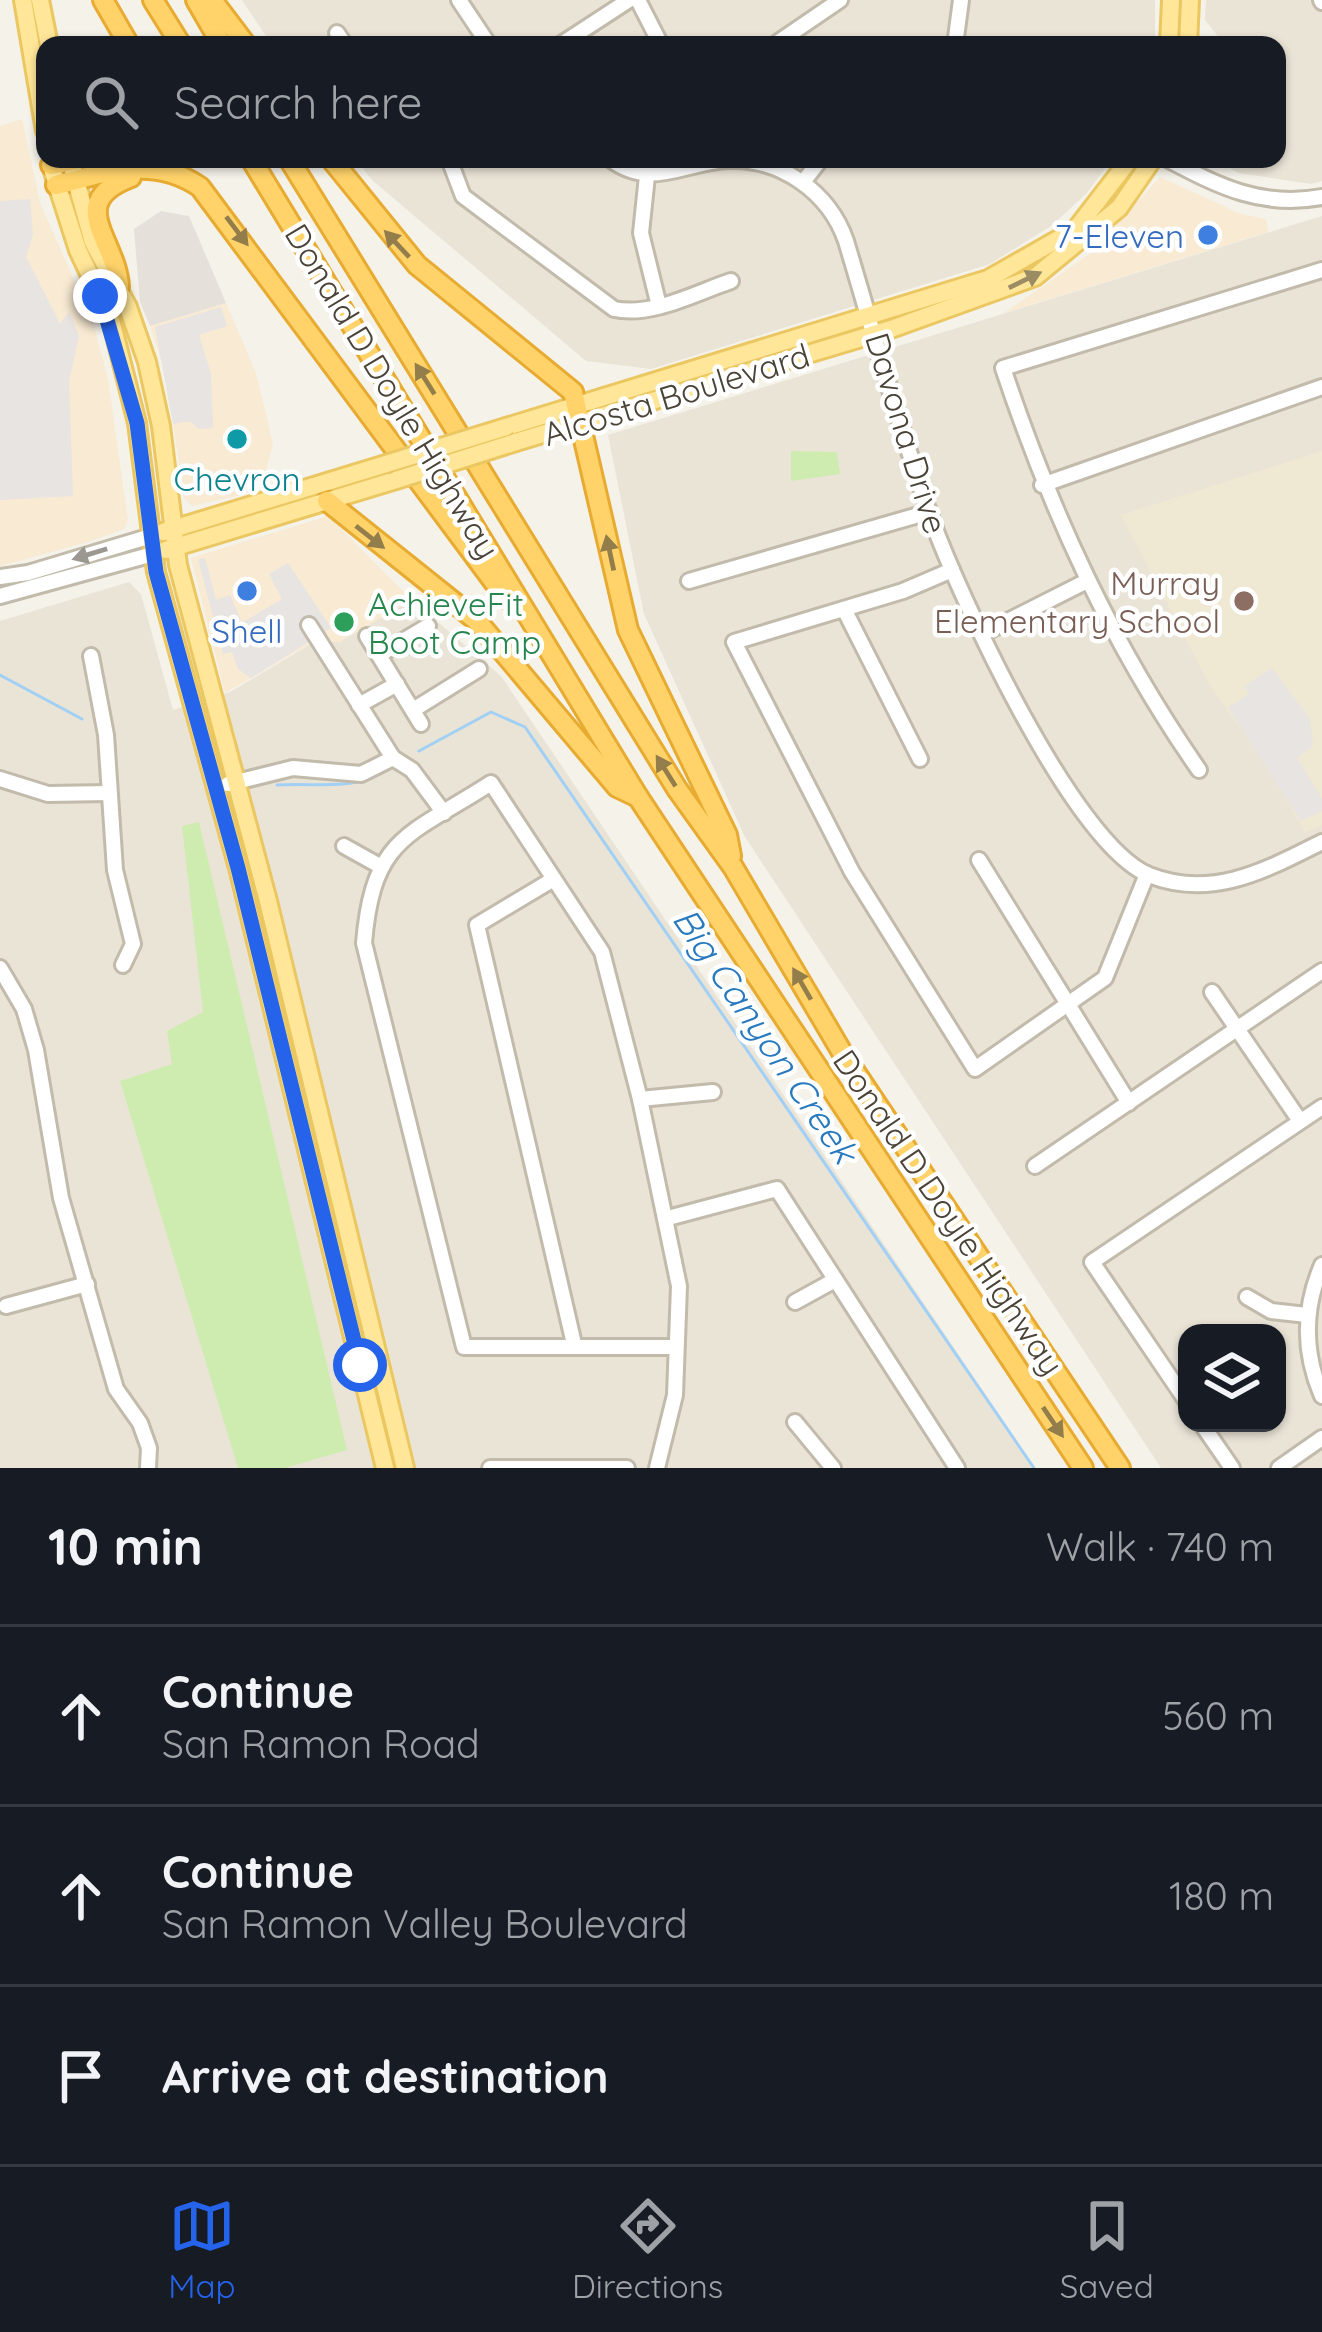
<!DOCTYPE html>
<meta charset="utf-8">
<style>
:root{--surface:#171b24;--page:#20242c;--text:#f1f3f6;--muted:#9ea1a6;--line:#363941;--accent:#2563eb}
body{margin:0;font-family:Quicksand,sans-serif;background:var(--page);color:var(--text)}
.controls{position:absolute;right:36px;bottom:36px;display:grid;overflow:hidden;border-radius:24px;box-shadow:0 3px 9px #0004}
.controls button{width:108px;height:108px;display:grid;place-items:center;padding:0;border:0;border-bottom:3px solid var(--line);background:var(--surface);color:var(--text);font:60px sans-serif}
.stop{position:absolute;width:36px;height:36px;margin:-27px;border:9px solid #2563eb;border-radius:50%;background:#fff}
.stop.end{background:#2563eb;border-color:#fff;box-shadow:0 3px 12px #0008}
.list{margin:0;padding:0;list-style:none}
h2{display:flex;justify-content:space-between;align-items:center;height:156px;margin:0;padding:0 48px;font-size:51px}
h2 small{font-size:39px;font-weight:400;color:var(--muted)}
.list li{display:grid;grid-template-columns:78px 1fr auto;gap:36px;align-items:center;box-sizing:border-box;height:180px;padding:0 48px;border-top:3px solid var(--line)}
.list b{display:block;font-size:45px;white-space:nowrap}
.list p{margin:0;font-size:39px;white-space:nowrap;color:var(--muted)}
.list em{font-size:39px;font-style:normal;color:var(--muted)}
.icon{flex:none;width:66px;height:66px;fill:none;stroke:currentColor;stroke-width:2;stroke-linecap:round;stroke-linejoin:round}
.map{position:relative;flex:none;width:1322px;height:1468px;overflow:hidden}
.search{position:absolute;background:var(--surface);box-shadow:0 3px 9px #0004;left:36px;right:36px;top:36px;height:132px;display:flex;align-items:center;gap:30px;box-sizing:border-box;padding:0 42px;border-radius:24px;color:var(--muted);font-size:45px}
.sheet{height:696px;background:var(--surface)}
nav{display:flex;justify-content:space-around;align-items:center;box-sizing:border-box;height:168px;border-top:3px solid var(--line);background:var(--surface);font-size:33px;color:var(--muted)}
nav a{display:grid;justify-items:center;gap:6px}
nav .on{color:var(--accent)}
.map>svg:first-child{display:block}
</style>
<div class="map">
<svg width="1322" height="1468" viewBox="0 0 1322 1468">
<rect width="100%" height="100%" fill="#f5f2e9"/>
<!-- residential -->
<g fill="#eae4d7" fill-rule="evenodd">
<polygon points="242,0 1155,0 1155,45 272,45"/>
<polygon points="1206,0 1322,0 1322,181 1311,184 1239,173 1212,159 1277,159 1277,45 1225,45 1205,20"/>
<polygon points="355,159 1112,159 1087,193 1051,226 990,264 651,369 586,361 373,181"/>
<path d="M 1322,216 L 1322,1468 L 1161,1468 L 745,837 L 644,614 L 608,435 ZM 1187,1333 L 1277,1333 L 1277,1423 L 1187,1423 Z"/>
<polygon points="129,582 141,594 173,710 230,692 316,641 339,642 412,600 501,676 1035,1468 0,1468 0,621"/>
</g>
<!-- commercial -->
<g fill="#f8ead3">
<polygon points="22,119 40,203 92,320 108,379 128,520 124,529 88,542 0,566 0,126"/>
<polygon points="1160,177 1241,214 1266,219 1268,232 1004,313 1091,253"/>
<polygon points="226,303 256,373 273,445 265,473 241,495 192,506 184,498 166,374 150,326"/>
<polygon points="328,516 412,600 339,642 315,641 225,693 191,558"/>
</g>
<!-- industrial -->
<polygon fill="#e5e1da" points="161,211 189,216 226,303 150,326 140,302 134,229"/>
<!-- education -->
<polygon fill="#efe8d2" points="1322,451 1322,825 1305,832 1261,756 1211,687 1121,515"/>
<!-- green -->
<g fill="#ceecb0">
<polygon points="791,451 837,452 840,474 791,481"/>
<polygon points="199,822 347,1450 285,1468 238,1468 120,1081 172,1064 167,1031 203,1012 182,826"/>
</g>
<!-- parking -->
<g fill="#e7e4e1">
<polygon points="30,199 33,235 26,257 60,324 69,312 79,336 69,381 73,496 0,500 0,201"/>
<polygon points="221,307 227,326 199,335 211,374 213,428 198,429 191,421 173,424 155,327"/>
<polygon points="205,558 216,600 230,595 242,623 282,599 269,574 288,563 331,628 251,678 238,669 232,652 223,654 198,560"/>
<polygon points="1272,668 1310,719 1313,746 1297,758 1322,799 1322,811 1301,821 1228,707 1249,694 1244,686"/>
</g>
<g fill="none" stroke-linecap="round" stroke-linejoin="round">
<!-- stream -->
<g stroke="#a2d0f5" stroke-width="3">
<polyline points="0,675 82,719"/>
<polyline points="419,751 491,712 525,727 1034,1468"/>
<path d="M 277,785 C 324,782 350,793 393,767"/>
</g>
<defs>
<g id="minor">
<polyline points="459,0 489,45"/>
<polyline points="638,0 661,45"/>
<polyline points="1321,0 1322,2"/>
<polyline points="337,33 345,45"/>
<polyline points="777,43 840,0"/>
<polyline points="560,45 629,0"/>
<polyline points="955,45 961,0"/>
<path d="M 449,159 L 463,196 L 614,309 C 652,317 695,293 731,281"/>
<path d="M 610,159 C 651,190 684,162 728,160 C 781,158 829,192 846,241 C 873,331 898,423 929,512 C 957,592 1073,844 1149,875 C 1212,900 1266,870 1322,842"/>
<path d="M 1167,159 C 1220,187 1262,208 1322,197"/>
<polyline points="647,176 641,233 659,306"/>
<polyline points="803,182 821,159"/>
<polyline points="1042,485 1322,387"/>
<polyline points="952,570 903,591 734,642 852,872 975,1069 1105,978 1147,874"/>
<polyline points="0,577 28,573 151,536"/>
<polyline points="689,581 929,512"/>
<polyline points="0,596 153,554"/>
<polyline points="844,609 920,759"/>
<polyline points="309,625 393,758"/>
<polyline points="984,633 1087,581"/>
<polyline points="367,636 421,724"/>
<polyline points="379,655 428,626"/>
<polyline points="91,656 106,735 115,870 133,944 123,965"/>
<polyline points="359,705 397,684"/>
<polyline points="413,710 479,669"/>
<path d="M 1199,770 C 1112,645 1051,512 1003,368 L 1322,270"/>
<polyline points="0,779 48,794 109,793"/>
<polyline points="228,784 293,768 361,774 393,758 412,770 444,813"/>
<polyline points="344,846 378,865"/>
<polyline points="979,860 1129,1103"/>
<polyline points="552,880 477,925 574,1344"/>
<polyline points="0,968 24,1009 36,1050 61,1198 116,1389 140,1423 149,1448 148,1468"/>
<polyline points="1212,992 1300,1121"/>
<polyline points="640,1099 713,1092"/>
<polyline points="1035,1166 1322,971"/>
<polyline points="668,1218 777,1189 957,1468"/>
<path d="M 1322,1265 C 1303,1309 1303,1352 1322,1396"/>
<polyline points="1247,1297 1271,1311 1307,1315"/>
<polyline points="795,1302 835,1280"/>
<polyline points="6,1306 87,1284"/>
<polyline points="1187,1402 1092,1262 1322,1107"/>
<polyline points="795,1422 833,1468"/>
<polyline points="1201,1423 1232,1468"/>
<polyline points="490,1468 627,1468"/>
<path d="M 657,1468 L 675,1395 L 679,1286 L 640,1099 L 602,952 L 491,783 C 409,836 373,836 364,943 L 464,1347 L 676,1347"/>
<polyline points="1279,1468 1322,1438"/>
</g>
<g id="major">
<polyline points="23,0 45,131"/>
<polyline points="40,0 49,45"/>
<polyline points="1169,45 1171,0"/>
<polyline points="1188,45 1190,0"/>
<polyline points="70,159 93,242 128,307 147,362 161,426 178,565 268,901 405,1468"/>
<polyline points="53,172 78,250 111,320 137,423 156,572 238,868 385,1468"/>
<polyline points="506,427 988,279 1076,229 1130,159"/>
<polyline points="516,442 891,329 1035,277 1119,208 1153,159"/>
<polyline points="163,532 386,464"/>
<polyline points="166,550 396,480"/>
</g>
<g id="highway">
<polyline points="103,0 129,45"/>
<polyline points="153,0 181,45"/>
<polyline points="196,0 222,45"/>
<polyline points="212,0 246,45"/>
<polyline points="251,159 638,797 1083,1468"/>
<polyline points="289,159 677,789 733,867 843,1054 1120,1468"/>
<polyline points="331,159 417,265 573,392 628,630 727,835 731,856"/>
<polyline points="51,165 82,159"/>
<path d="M 56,185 C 107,172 154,155 200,187 L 506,598"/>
<path d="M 119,287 C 117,240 63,203 131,177"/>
<polyline points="327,501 476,620 617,787 638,797"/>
</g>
</defs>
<!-- minor casing -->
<use href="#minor" stroke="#c2bbab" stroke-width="20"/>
<!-- major casing -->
<use href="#major" stroke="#ebc761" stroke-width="22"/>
<!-- highway casing -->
<use href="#highway" stroke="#e7ab31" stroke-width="24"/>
<!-- minor -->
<use href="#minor" stroke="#fff" stroke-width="14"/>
<!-- major -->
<use href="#major" stroke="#ffe698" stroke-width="16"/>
<!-- highway -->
<use href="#highway" stroke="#ffd36a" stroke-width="18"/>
<defs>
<g id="major-bridge">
<polyline points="386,464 506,427"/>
<polyline points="396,480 516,442"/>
</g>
</defs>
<!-- major-bridge casing -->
<use href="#major-bridge" stroke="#ebc761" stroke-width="22" stroke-linecap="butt"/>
<!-- major-bridge -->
<use href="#major-bridge" stroke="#ffe698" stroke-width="16"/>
</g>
<!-- one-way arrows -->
<defs><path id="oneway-solid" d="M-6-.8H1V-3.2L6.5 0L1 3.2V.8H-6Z" transform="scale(3)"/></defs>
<g fill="#927d4b">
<use href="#oneway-solid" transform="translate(237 231) rotate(53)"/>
<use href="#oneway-solid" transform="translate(397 244) rotate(-133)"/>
<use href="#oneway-solid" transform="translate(425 379) rotate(-122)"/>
<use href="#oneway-solid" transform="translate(370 537) rotate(38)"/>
<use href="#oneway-solid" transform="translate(610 553) rotate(-102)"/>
<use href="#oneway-solid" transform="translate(666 771) rotate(-122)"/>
<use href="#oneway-solid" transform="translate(802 984) rotate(-120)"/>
<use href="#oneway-solid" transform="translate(1053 1422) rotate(56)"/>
</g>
<use fill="#9b8c63" href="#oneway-solid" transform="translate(1025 280) rotate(-26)"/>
<use fill="#9b9891" href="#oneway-solid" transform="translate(90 554) rotate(163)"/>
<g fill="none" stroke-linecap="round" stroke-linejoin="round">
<!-- route -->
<polyline stroke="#2563eb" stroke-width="15" points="100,296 137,423 156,572 238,868 360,1365"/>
</g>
<!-- markers -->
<g fill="#3f7fe0" stroke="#fff" stroke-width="4.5">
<circle cx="1208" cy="235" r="12"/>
<circle cx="247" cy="591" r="12"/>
</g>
<circle fill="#0f9aa8" stroke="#fff" stroke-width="4.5" cx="237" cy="439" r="12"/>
<circle fill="#8d6e63" stroke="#fff" stroke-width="4.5" cx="1244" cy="601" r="12"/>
<circle fill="#2e9e5b" stroke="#fff" stroke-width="4.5" cx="344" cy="622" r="12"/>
<g text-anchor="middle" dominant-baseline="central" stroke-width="9" stroke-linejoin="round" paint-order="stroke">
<!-- shop labels -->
<g font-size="33" fill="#366cbe" stroke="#fff" text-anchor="end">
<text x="1184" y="235">7-Eleven</text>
<text x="247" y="630" text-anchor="middle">Shell</text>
</g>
<!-- street labels -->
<g font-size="33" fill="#4a4337" stroke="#fff">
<text transform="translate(393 391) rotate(59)">Donald D Doyle Highway</text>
<text transform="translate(676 394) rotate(-17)">Alcosta Boulevard</text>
<text transform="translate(907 433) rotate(73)">Davona Drive</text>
<text transform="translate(949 1212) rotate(56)">Donald D Doyle Highway</text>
</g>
<!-- culture labels -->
<g font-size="33" fill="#0d838f" stroke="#fff">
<text x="237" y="478">Chevron</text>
</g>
<!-- education labels -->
<g font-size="33" fill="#785e54" stroke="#fff" text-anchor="end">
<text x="1220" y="582">Murray<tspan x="1220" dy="38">Elementary School</tspan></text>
</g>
<!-- leisure labels -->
<g font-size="33" fill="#27864d" stroke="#fff" text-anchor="start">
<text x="368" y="603">AchieveFit<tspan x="368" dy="38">Boot Camp</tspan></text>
</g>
<!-- water labels -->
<g font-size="36" font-style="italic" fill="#2879bd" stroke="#fff">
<text transform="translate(766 1035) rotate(56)">Big Canyon Creek</text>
</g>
</g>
</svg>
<div class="controls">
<button><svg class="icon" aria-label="layers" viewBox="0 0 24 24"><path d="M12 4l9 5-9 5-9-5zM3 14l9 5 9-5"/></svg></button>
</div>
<div class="stop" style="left:360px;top:1365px"></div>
<div class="stop end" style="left:100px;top:296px"></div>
<div class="search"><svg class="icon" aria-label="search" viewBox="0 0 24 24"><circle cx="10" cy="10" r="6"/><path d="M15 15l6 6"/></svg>Search here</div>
</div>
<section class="sheet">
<h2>10 min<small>Walk · 740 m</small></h2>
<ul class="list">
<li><svg class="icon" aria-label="ahead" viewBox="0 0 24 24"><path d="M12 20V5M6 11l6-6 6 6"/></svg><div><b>Continue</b><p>San Ramon Road</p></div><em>560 m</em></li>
<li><svg class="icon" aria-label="ahead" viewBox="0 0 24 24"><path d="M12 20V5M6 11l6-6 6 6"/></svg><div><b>Continue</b><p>San Ramon Valley Boulevard</p></div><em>180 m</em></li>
<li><svg class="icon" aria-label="arrive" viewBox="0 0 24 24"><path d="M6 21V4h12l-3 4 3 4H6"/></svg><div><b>Arrive at destination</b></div></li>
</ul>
</section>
<nav>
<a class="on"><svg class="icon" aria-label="map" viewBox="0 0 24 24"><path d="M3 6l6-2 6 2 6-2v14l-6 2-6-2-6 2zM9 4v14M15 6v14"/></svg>Map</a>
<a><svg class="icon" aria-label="directions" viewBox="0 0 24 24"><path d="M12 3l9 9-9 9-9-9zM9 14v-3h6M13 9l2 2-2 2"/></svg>Directions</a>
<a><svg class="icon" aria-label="saved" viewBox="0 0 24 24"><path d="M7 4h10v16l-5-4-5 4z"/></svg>Saved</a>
</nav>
